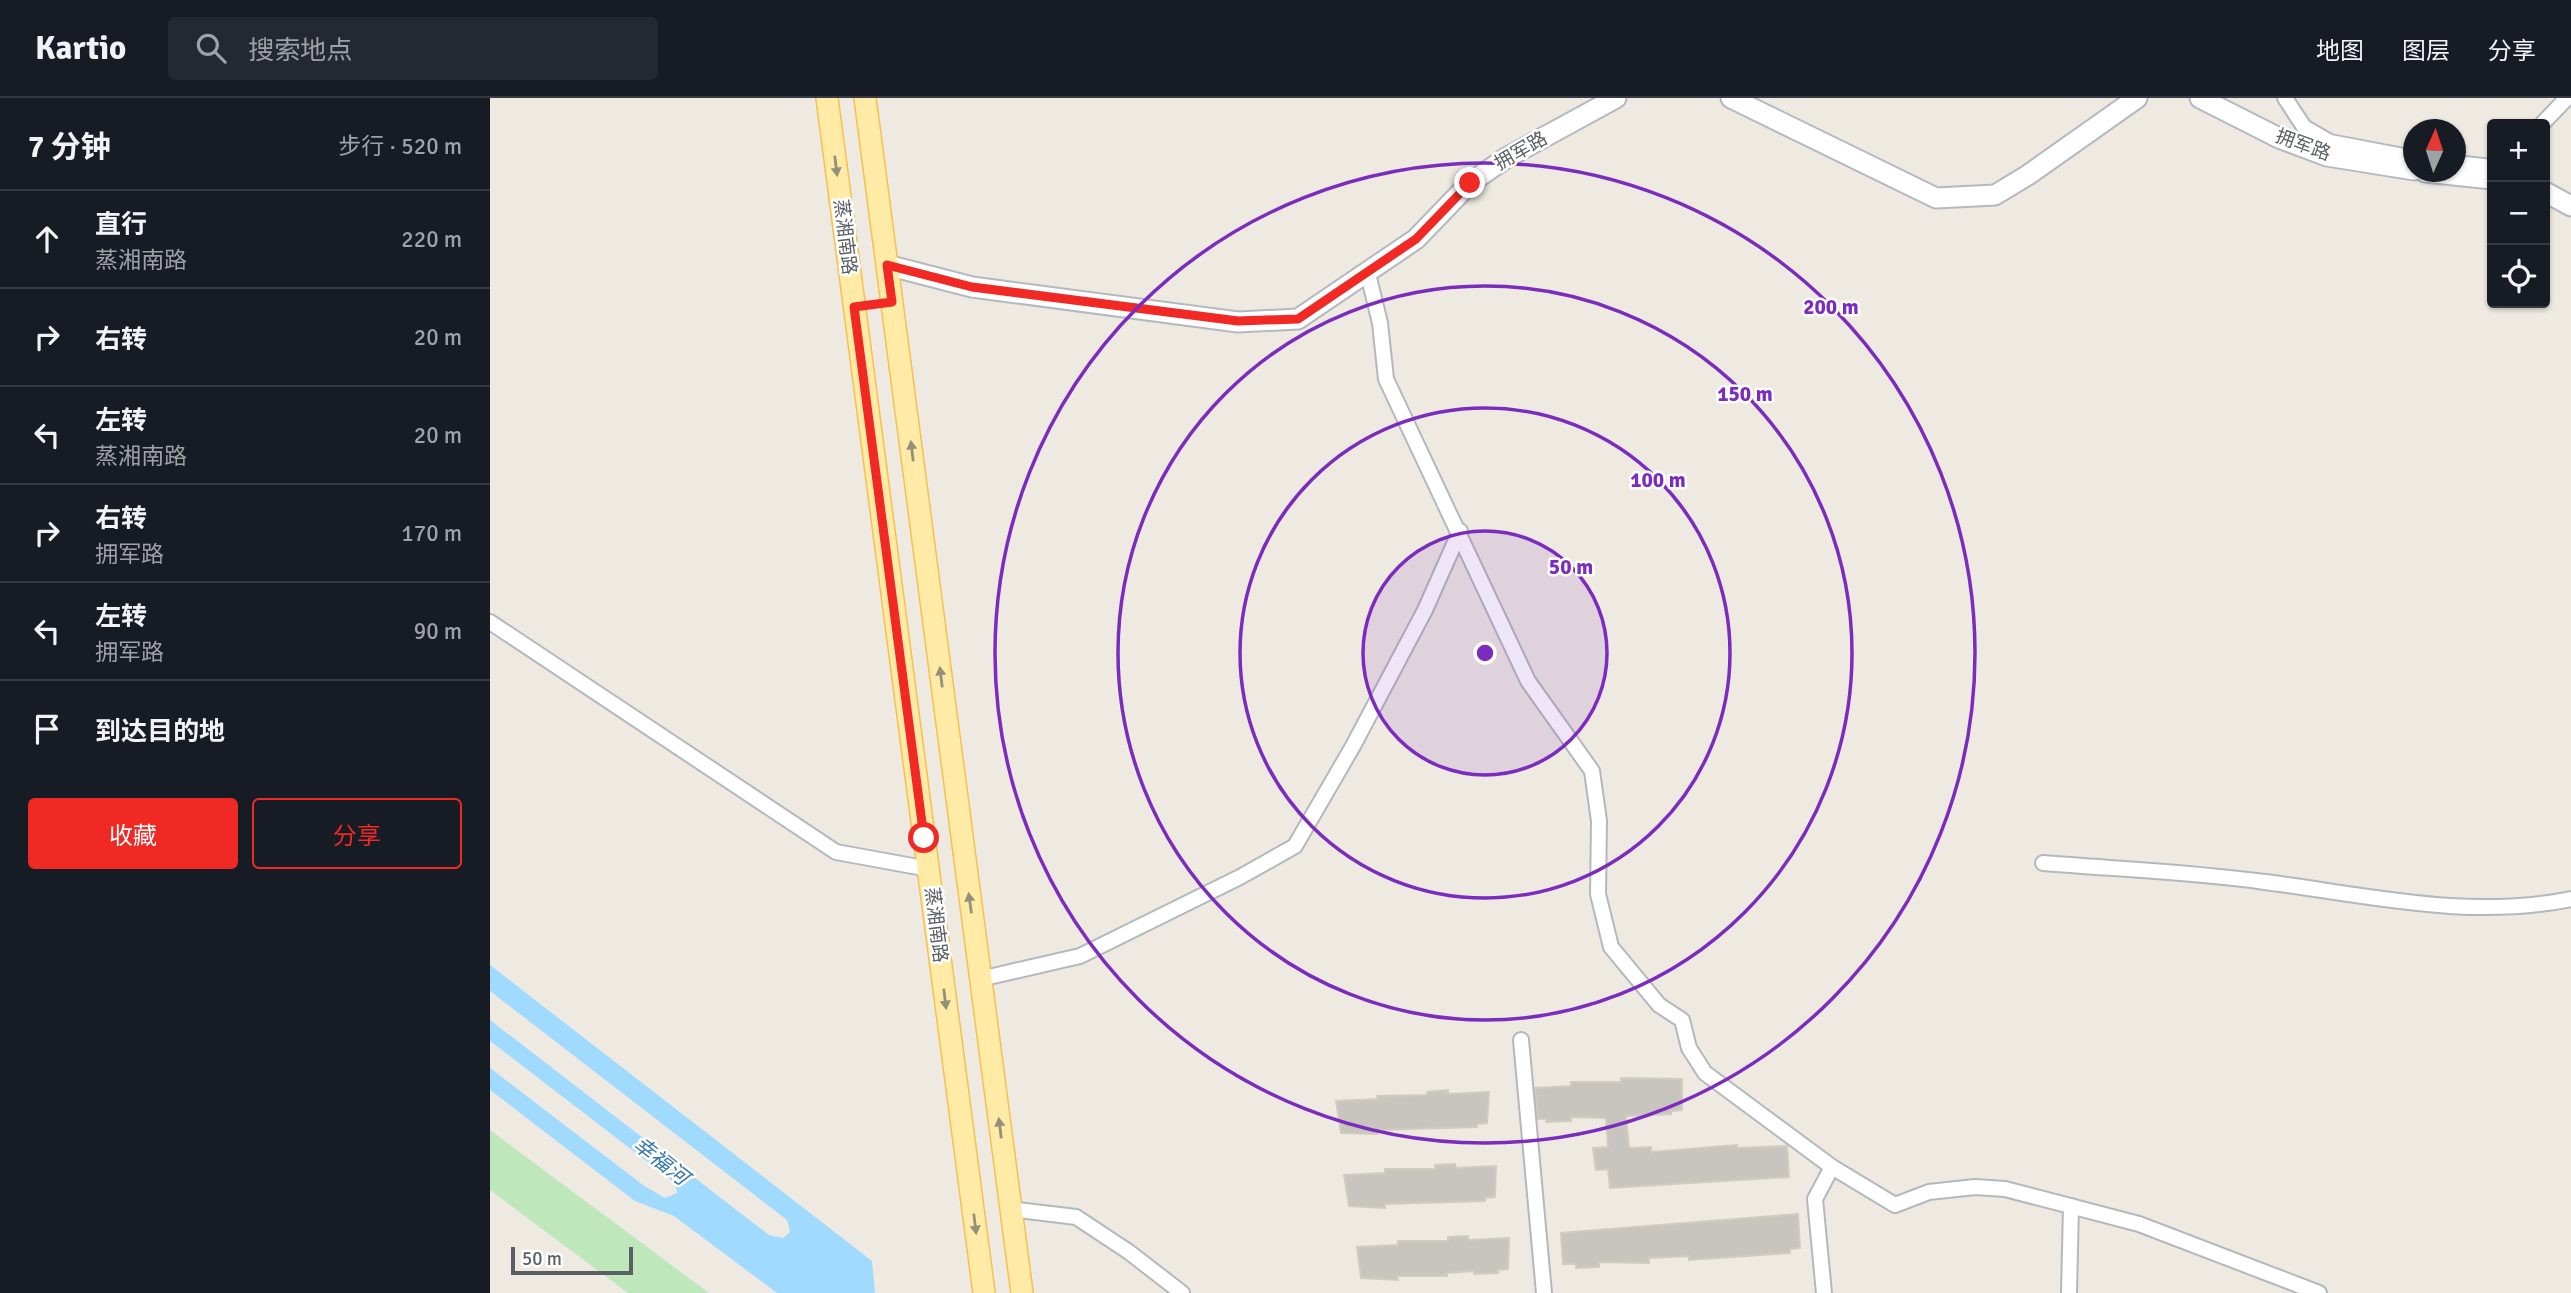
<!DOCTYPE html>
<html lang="zh">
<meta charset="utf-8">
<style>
:root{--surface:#171b24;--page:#242831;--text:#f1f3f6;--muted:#9ea1a6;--line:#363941;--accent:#f02925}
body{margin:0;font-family:Signika,"Noto Sans SC",sans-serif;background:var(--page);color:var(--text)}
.controls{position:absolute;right:21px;top:21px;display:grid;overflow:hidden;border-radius:7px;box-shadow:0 2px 5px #0004}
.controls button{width:63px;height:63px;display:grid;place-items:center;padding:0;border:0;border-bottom:2px solid var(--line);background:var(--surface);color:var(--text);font:35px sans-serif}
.compass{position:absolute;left:1913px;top:21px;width:63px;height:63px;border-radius:50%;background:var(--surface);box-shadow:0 2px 5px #0004;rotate:3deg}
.scale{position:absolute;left:21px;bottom:18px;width:122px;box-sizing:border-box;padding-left:7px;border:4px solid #5a5f63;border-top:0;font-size:19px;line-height:24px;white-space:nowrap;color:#5a5f63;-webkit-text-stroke:5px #fff;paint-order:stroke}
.stop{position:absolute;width:21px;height:21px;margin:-16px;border:5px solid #f02925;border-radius:50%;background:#fff}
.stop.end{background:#f02925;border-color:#fff;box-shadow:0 2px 7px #0008}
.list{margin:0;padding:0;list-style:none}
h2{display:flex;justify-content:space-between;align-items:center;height:91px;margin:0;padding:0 28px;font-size:30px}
h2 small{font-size:23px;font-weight:400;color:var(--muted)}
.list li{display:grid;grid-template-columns:46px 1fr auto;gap:21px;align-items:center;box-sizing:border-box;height:98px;padding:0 28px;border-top:2px solid var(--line)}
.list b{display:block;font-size:26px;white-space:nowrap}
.list p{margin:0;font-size:23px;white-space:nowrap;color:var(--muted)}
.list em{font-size:23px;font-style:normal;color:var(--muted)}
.actions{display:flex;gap:14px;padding:21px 28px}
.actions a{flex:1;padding:16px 0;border:2px solid var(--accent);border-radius:7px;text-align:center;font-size:24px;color:var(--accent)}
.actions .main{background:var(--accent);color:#fff}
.icon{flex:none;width:38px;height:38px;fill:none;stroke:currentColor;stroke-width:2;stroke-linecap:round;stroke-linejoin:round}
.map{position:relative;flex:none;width:2081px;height:1195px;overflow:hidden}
header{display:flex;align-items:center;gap:42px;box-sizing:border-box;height:98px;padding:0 35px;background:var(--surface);border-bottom:2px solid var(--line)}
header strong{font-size:33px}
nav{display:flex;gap:38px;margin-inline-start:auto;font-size:24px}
.search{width:490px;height:63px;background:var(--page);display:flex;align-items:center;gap:18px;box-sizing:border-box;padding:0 24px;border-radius:7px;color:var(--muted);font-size:26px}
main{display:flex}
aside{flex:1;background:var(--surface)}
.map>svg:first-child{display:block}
</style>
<header>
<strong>Kartio</strong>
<div class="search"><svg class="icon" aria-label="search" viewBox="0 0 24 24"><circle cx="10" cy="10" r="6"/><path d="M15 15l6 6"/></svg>搜索地点</div>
<nav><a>地图</a><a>图层</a><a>分享</a></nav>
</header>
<main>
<aside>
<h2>7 分钟<small>步行 · 520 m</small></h2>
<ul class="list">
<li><svg class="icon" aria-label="ahead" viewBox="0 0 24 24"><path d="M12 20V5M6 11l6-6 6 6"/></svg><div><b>直行</b><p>蒸湘南路</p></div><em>220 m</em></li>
<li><svg class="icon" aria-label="right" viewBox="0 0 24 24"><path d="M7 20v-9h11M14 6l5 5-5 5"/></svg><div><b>右转</b></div><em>20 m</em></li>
<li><svg class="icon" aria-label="left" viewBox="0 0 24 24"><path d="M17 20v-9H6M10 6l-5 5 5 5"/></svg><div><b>左转</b><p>蒸湘南路</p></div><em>20 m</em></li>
<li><svg class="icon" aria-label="right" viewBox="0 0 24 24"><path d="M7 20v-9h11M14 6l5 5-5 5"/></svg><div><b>右转</b><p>拥军路</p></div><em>170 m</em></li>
<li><svg class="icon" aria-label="left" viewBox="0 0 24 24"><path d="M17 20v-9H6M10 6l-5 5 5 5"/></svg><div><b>左转</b><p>拥军路</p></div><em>90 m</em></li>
<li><svg class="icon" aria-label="arrive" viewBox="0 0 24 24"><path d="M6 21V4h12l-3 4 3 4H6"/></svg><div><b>到达目的地</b></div></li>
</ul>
<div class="actions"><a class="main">收藏</a><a>分享</a></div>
</aside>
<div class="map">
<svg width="2081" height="1195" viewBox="0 0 2081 1195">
<rect width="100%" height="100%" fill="#eeeae1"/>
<!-- green -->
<polygon fill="#bfe7bc" points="0,1032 219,1195 138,1195 0,1092"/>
<!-- water -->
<polygon fill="#a0dbff" points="0,867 382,1163 385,1195 287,1195 184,1118 145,1103 0,992 0,970 153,1087 175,1100 187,1095 185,1085 0,943 0,922 279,1137 293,1140 300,1134 297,1122 0,893"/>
<!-- building -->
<g fill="#c8c5bf" stroke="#d2cbc0" stroke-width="2">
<polygon points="1131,980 1192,981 1192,1012 1181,1013 1181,1016 1136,1018 1139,1050 1161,1049 1161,1054 1247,1047 1247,1050 1297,1048 1299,1079 1120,1090 1118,1071 1106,1072 1103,1050 1118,1049 1116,1020 1081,1019 1081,1023 1056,1024 1056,1021 1048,1021 1045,990 1081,988 1081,984 1131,984"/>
<polygon points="958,992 958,996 999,994 997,1025 987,1026 987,1029 887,1032 887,1036 851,1035 846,1003 888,1001 887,998 937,997 937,994"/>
<polygon points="965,1066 966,1070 1006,1068 1005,1099 995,1100 995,1103 895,1106 895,1110 859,1108 854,1077 895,1075 895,1071 945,1071 945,1067"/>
<polygon points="1308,1116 1310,1150 1300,1151 1300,1155 1199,1162 1199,1158 1159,1160 1159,1165 1109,1164 1109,1169 1086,1170 1086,1166 1073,1166 1071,1135"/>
<polygon points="978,1138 978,1142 1019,1140 1018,1171 1007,1172 1008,1175 984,1176 984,1173 957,1175 957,1178 907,1178 908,1182 871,1180 867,1149 908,1147 908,1143 958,1143 958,1139"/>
</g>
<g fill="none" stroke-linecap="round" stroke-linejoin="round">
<defs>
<g id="street">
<polyline points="1795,0 1814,29 1840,44 1924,60"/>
<polyline points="2052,26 2077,0"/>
<polyline points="1966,65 2002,69"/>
<polyline points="878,176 890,225 896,281 1038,583 1102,673 1109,723 1108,796 1121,849 1169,907 1192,922 1199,950 1215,975 1342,1069 1405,1107 1439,1094 1485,1089 1515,1091 1649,1126 1829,1195"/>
<polyline points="0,524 346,754 439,771"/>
<path d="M 1553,765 C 1627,771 1702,774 1775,784 C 1877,797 1979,822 2081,801"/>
<polyline points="490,881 590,858 750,779 805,748 863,648 935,512 970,433"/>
<polyline points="1031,942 1054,1195"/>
<polyline points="520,1111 586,1119 639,1154 692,1195"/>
<polyline points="1334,1195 1325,1101 1342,1069"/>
<polyline points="1579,1195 1581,1108"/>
</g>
<g id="secondary">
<polyline points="1241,0 1446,100 1505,97 1538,77 1647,0"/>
<polyline points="1710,0 1789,40 1837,58 1924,72"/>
<polyline points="1935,74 2002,81"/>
<polyline points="2055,94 2081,108"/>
<polyline points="397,167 482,189 748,224 808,221 926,141 980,85 1016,60 1126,0"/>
</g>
<g id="primary">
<polyline points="337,0 494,1195"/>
<polyline points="375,0 532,1195"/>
</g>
</defs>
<!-- street casing -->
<use href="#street" stroke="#b4b8bd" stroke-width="18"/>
<!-- secondary casing -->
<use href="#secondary" stroke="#b5b9bf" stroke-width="23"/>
<!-- primary casing -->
<use href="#primary" stroke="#f7bf51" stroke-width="24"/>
<!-- street -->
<use href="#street" stroke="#fff" stroke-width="14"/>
<!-- secondary -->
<use href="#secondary" stroke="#fff" stroke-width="19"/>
<!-- primary -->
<use href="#primary" stroke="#ffeba5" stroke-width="21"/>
</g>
<!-- one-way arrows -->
<defs><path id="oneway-solid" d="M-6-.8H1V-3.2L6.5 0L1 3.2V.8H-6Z" transform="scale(1.75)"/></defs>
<g fill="#94907a">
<use href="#oneway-solid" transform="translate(346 68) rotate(83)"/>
<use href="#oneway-solid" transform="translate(422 353) rotate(-97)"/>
<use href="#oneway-solid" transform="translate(451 579) rotate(-97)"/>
<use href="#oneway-solid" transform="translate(480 805) rotate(-98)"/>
<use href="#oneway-solid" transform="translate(455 901) rotate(83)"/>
<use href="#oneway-solid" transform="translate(510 1030) rotate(-97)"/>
<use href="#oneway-solid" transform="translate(485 1126) rotate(83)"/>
</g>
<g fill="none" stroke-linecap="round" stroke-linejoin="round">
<!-- route -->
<polyline stroke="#f02925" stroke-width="9" points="434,740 364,209 402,204 397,167 482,189 748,223 808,221 926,141 980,85"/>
</g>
<!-- distance rings -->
<circle cx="995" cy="555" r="122" fill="#7b2cbf" fill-opacity=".12"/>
<g fill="none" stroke="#7b2cbf" stroke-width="3.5">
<circle cx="995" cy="555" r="122"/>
<circle cx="995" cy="555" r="245"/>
<circle cx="995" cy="555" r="367"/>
<circle cx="995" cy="555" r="490"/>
</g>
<g text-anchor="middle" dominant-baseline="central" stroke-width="5" stroke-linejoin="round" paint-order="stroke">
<!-- street labels -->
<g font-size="19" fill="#5a5f63" stroke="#fff">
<text transform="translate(1813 47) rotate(20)">拥军路</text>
<text transform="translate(1031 53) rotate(-30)">拥军路</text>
<text transform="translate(355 139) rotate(83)">蒸湘南路</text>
<text transform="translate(446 827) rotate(83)">蒸湘南路</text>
</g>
<!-- water labels -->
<g font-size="21" font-style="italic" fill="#3777ac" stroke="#fff">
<text transform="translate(171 1063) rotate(38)">幸福河</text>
</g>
</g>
<circle cx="995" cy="555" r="10" fill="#7b2cbf" stroke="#fff" stroke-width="3.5"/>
<g font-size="21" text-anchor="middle" font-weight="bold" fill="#7b2cbf" stroke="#fff" stroke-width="5" stroke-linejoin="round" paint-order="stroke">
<text x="1341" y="216">200 m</text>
<text x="1255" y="303">150 m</text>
<text x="1168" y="389">100 m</text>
<text x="1081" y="476">50 m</text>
</g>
</svg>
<div class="controls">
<button>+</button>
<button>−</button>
<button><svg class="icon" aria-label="locate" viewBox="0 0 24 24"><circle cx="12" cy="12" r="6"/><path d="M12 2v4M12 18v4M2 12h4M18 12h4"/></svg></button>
</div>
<svg class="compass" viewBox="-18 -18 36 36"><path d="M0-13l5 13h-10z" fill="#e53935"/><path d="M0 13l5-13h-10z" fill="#9ea1a6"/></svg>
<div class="scale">50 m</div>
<div class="stop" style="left:434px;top:740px"></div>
<div class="stop end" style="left:980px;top:85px"></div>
</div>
</main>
